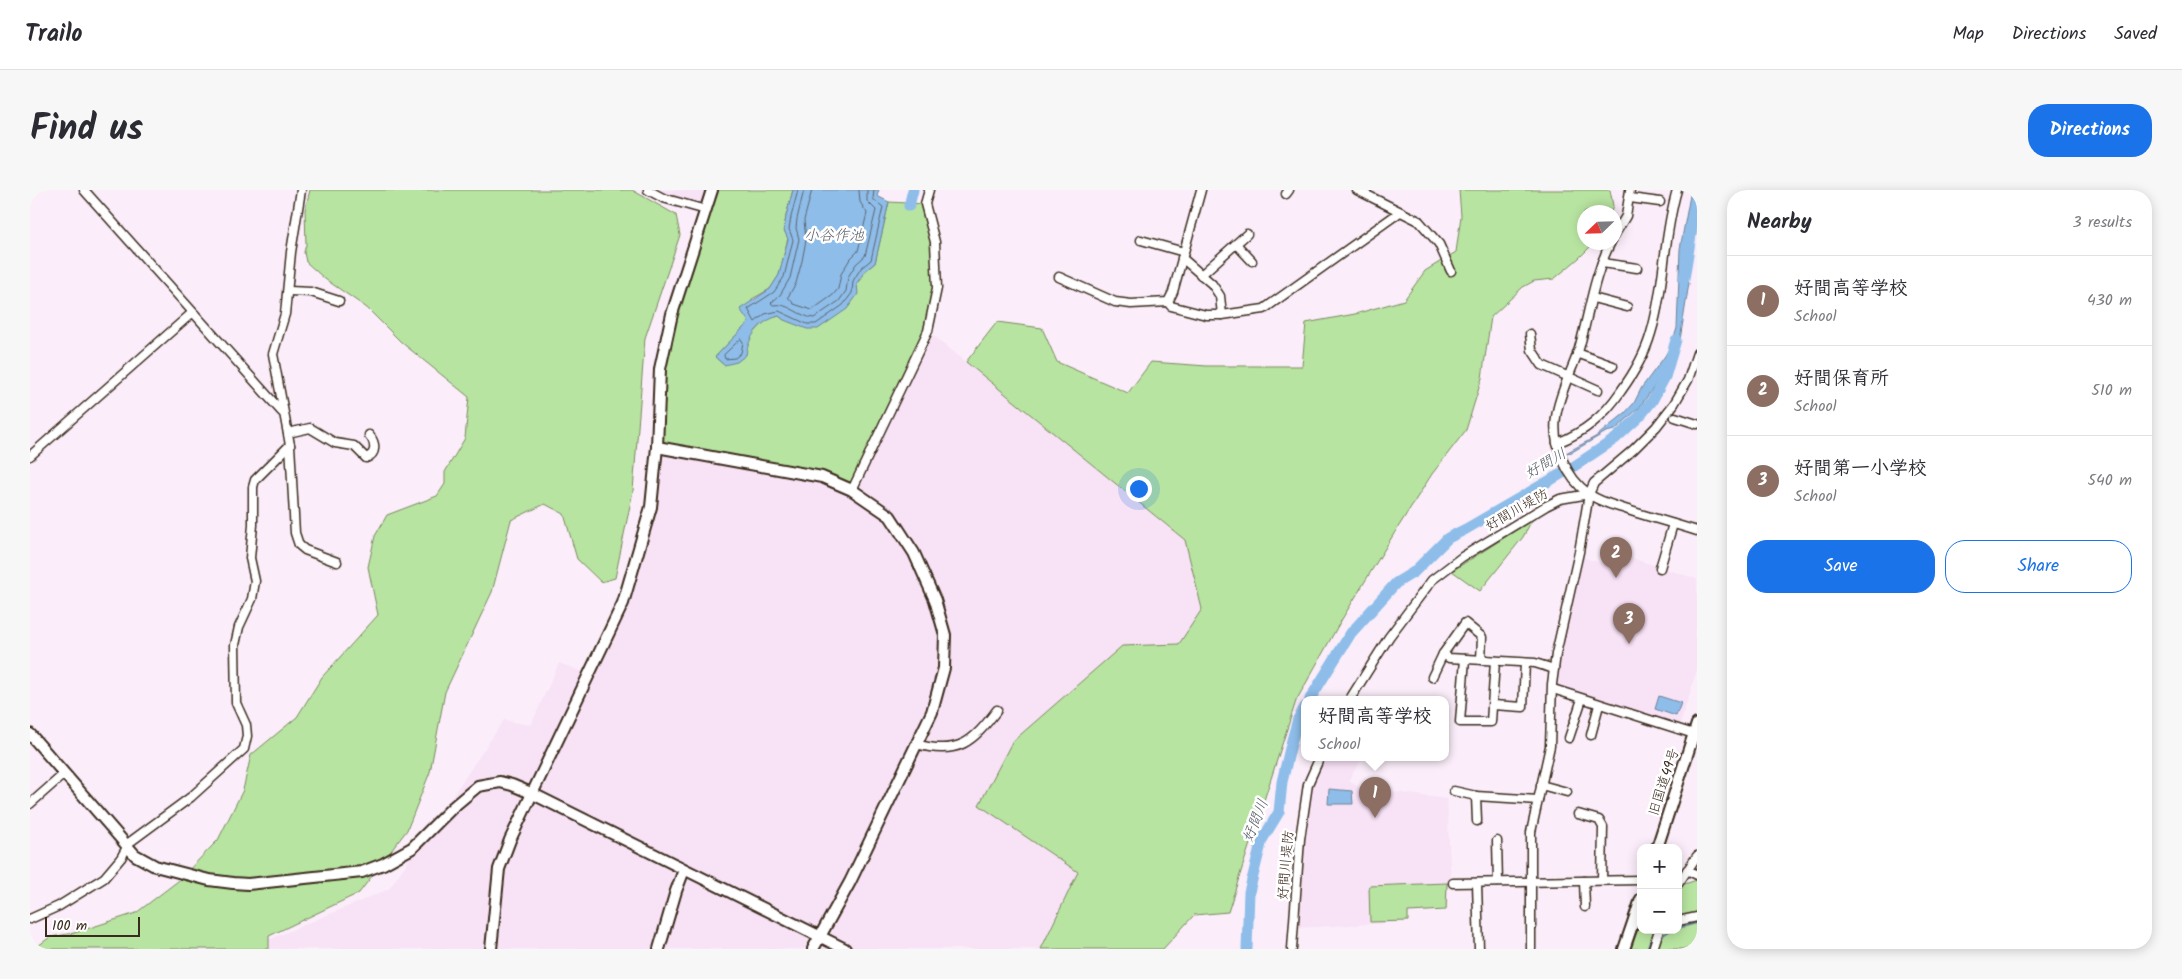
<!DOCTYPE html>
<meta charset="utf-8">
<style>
:root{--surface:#fff;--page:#f7f7f7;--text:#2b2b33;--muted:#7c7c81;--line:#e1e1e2;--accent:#1a73e8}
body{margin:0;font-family:Kalam,"Klee One",sans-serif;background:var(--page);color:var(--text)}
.controls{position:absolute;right:15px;bottom:15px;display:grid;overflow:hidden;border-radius:10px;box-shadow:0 2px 12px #0003}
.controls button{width:45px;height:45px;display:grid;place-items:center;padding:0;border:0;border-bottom:1px solid var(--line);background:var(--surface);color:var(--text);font:25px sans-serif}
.compass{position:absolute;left:1547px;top:15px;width:45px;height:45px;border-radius:50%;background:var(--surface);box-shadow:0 2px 12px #0003;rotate:247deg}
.scale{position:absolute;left:15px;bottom:12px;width:95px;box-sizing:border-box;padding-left:5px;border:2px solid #3b2a1e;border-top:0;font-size:14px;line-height:18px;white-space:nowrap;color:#3b2a1e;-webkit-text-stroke:4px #fff;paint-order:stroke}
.you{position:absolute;left:1108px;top:298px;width:18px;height:18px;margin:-12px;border:4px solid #fff;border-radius:50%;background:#1a73e8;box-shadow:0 0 0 8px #1a73e833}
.badge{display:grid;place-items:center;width:32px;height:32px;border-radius:50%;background:var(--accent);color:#fff;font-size:16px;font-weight:700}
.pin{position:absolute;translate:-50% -41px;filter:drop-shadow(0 1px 2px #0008)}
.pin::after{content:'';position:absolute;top:26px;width:18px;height:15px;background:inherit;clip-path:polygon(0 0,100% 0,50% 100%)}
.popup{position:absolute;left:1271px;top:506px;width:148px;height:65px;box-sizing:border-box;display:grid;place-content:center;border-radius:10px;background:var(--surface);filter:drop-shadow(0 1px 4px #0005);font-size:16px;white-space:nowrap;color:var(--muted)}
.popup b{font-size:19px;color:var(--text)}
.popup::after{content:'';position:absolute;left:50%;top:100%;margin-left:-10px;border:10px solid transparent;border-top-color:var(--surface)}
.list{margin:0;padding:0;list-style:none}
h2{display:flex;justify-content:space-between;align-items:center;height:65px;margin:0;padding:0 20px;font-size:21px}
h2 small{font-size:16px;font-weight:400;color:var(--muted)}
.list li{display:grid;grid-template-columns:32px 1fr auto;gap:15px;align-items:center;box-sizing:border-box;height:90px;padding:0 20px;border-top:1px solid var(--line)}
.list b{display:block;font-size:19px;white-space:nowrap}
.list p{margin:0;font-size:16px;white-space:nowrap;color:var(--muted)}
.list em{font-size:16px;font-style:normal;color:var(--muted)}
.actions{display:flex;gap:10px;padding:15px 20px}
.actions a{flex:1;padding:11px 0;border:1px solid var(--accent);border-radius:20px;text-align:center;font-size:18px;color:var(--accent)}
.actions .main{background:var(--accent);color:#fff}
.map{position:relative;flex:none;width:1667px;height:759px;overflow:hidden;border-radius:20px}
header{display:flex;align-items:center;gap:30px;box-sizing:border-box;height:70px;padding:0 25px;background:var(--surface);border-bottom:1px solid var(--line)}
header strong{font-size:24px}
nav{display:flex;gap:28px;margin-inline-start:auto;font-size:18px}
.intro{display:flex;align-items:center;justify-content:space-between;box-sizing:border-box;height:120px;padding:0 30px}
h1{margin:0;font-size:35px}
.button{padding:12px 22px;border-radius:20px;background:var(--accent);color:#fff;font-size:18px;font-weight:700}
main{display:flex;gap:30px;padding:0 30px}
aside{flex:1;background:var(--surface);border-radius:20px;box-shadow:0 2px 12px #0003}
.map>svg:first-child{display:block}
</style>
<header>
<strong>Trailo</strong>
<nav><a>Map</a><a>Directions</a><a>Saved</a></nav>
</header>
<div class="intro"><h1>Find us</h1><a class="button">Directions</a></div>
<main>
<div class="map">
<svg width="1667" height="759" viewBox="0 0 1667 759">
<rect width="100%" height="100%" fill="#fbeefa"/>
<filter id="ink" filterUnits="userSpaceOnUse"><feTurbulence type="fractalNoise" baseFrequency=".02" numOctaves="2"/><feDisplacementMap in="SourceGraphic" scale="10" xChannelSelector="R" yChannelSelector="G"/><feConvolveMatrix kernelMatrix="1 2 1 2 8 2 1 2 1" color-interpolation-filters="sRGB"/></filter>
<g filter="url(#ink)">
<!-- built -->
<g fill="#f8e2f6">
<polygon points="618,0 682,0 676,20"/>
<polygon points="898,141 1155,350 1172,419 1149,454 1092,457 949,614 1048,682 1011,759 217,759 359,699 474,530 501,535 529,473 559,484 612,350 627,257"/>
<polygon points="1574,359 1667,389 1667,436 1664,446 1667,447 1667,480 1649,538 1527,497 1529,461 1552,367 1571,373"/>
<polygon points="1290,567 1333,567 1319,590 1328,597 1417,609 1421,693 1418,694 1418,720 1379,723 1377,732 1266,738 1278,594"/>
</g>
<!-- green -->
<g fill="#b8e4a1" stroke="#7a8760">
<polygon points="280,0 602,0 646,25 650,45 615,148 603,301 585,388 571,392 547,369 534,324 515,314 481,330 462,402 415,502 400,582 377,640 329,703 239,746 239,759 4,759 20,747 44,743 106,723 148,691 188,650 213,600 221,565 267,527 292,487 348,425 338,377 345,346 357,325 407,306 415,294 415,282 435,248 439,207 371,152 337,118 295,89 276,72 274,62 276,55 275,20"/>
<polygon points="682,0 763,0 756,26 754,40 758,48 749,85 740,99 722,109 719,132 685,167 694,175 737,129 749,126 754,130 831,90 835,81 845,73 859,12 895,14 905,52 907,98 898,141 822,300 792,287 627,257 630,179"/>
<polygon points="1429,0 1580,0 1583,16 1581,22 1554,22 1554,52 1564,53 1549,68 1524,89 1504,91 1493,97 1461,127 1452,188 1436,240 1402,284 1365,342 1309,434 1266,511 1198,722 1164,725 1133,759 1011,759 1048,682 949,615 982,552 1092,456 1149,454 1172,419 1155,350 936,172 967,132 1012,138 1027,172 1098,203 1121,172 1177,176 1272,176 1276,133 1325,124 1374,110 1395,81 1426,62 1431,26"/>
<polygon points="1502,330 1493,347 1450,401 1422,381"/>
<polygon points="1667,690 1667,759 1601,759 1611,731 1611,740 1648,740 1648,696"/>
<polygon points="1417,693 1416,720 1378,722 1378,731 1340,732 1339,696"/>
</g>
<!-- water -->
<g fill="#8ebde9" stroke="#6d8298">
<path d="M 763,0 L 849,0 L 847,6 L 859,12 L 845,73 L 835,81 L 827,93 L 828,104 L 817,119 L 788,139 L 777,139 L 754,130 L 749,126 C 730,131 719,145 716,165 L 707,172 L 694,175 L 685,167 L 719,132 L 710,119 L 740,99 L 749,85 L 758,49 L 754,40 L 756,26 Z"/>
<polygon points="1661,0 1667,0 1667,19 1658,50 1656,88 1659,93 1650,150 1633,184 1609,218 1585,240 1576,242 1542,262 1536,263 1567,246 1595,223 1604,213 1612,197 1635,166 1643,151 1647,138 1650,59"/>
<polygon points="1629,506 1651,513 1646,526 1625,519"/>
<polygon points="1299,599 1322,601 1323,614 1298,614"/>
</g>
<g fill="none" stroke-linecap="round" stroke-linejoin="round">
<!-- shore -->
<g stroke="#5c656f" stroke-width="1">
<polyline points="768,0 761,27 759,39 763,50 754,87 744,102 718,119 725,132 735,124 749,121 777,134 786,134 813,115 822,103 823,91 831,78 841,70 853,17 843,9 844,0"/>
<path d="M 774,0 L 767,29 L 766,38 L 769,49 L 760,88 L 750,105 L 741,113 L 743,115 C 758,112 769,127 784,128 L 809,111 L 816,101 L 818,87 L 826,74 L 835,66 L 846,20 L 837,11 L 837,0"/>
<polyline points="782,0 774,30 776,50 772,71 766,93 758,107 764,114 782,120 803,105 808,99 811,84 820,69 828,61 837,23 830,12 829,0"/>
<polygon points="711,149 713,152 711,163 705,168 695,169 694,165"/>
</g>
<!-- stream -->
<g stroke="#6d8298" stroke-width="2">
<polyline points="1558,330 1560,324"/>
<polyline points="1648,738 1667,733"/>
<polyline points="1630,747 1641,740"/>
<polyline points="1617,759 1620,751 1624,749"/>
</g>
<!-- river -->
<g stroke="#8ebde9" stroke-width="11">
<polyline points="879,16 883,0"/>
<polyline points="1654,89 1667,8"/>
<polyline points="1280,509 1321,443 1366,393 1384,382 1418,348 1436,339 1543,277 1585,249 1609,227 1622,211 1635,187 1646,150"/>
<polyline points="1217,759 1219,702 1232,650 1249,622 1252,592 1262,550 1268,529 1275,517"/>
</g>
<defs>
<g id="street">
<polyline points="54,0 252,222"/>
<polyline points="271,0 261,62 255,124 243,164 260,255 265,343 269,355 275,360 307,372"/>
<polyline points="618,0 633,8 676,20"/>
<polyline points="1327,0 1389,31 1409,54 1421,81"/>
<polyline points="1256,4 1259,0"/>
<polyline points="1600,8 1630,12"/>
<polyline points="1584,46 1596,26 1600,0"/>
<polyline points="1111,50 1154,62"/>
<path d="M 1581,52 C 1563,86 1559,126 1548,162 C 1541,183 1529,204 1526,227 C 1522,254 1536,288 1559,304 C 1571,313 1587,316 1601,321 C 1623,328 1645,334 1667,341"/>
<polyline points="1206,54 1222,71"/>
<polyline points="1152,68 1182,94 1190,106 1192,125"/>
<polyline points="1572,73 1607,78"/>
<polyline points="1171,85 1217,44"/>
<polyline points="1029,87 1085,112 1101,114 1138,112 1143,102 1171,0"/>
<polyline points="259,101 281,102 309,111"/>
<polyline points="1563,108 1597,117"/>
<polyline points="1138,112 1141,116 1176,125 1192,125 1234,119 1370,22"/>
<polyline points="1500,144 1502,160 1512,175 1568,200"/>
<polyline points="1547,163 1583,176"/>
<polyline points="1645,227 1667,234"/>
<path d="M 258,243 L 280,238 L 305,253 L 324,256 L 336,268 C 347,264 346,253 339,245"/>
<path d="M 1527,253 C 1555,242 1574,226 1591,201 C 1604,183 1615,164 1621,143 C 1635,97 1633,47 1647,0"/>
<polyline points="0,266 162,123"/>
<polyline points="822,300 898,141 907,98 905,52 895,14 899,0"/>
<polyline points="1630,378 1643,334"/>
<polyline points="1413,464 1419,468 1505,473 1524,479"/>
<polyline points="1435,469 1430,532 1461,532 1465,471"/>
<polyline points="1402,487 1413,464 1435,433 1452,447 1451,470"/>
<polyline points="1523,499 1667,545"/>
<polyline points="1320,509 1359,447 1402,390 1432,367 1516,316 1530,309 1559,304"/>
<polyline points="1463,515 1493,517 1495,473"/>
<polyline points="1561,545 1569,515"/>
<polyline points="1539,548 1552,509"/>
<path d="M 886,554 C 928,566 943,552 967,520"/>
<polyline points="1511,595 1537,602"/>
<polyline points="1424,601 1446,606 1508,610"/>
<polyline points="1446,606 1447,631"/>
<polyline points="0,614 34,584"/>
<polyline points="1548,624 1569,630 1573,637 1572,690"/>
<polyline points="1467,651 1468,692"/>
<polyline points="1657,680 1667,685"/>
<polyline points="1554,691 1555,717"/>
<polyline points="1423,693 1611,690"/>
<polyline points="1447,693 1449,759"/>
<polyline points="1648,694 1667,666"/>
<polyline points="0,729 29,716 74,688 91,668 100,652 161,607 214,559 217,546 216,535 206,513 205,455 209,437 222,409 225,391 220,368 223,335 223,297 225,290 260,255"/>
<polyline points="1648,731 1667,727"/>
<polyline points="1262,759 1270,649 1278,594 1290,567"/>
<polyline points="1501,759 1501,642 1520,556 1522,494 1526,464 1549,362 1559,304 1564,293 1603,260 1626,237 1644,214 1658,190 1667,163"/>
<polyline points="1623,759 1629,740"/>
</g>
<g id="secondary">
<polyline points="627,257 792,287 822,300 860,326 884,363 905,410 915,445 914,478 902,522 820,692 783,759"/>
<polyline points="0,544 105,665 125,676 179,690 203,693 218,694 332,682 353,674 382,658 423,617 448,596 470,592 482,595 501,603 815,759"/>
<polyline points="1627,658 1667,534"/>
<polyline points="461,759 469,679 480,650 593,413 621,317 627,257 630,179 642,124 682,0"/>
<polyline points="629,759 646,701 654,680"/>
<polyline points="1594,759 1611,709"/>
</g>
</defs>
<!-- street casing -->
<use href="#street" stroke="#3b2a1e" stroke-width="11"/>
<!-- secondary casing -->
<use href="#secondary" stroke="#3b2a1e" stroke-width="14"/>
<!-- street -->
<use href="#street" stroke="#fff" stroke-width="8"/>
<!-- secondary -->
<use href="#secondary" stroke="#fff" stroke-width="10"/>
</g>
</g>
<g text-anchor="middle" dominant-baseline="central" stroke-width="5" stroke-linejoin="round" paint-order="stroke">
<!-- street labels -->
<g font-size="14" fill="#3b2a1e" stroke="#fff">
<text transform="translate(1487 320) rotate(-30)">好間川堤防</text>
<text transform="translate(1634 592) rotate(-72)">旧国道49号</text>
<text transform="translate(1256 675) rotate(-85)">好間川堤防</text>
</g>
<!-- water labels -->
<g font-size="15" font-style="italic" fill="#585d65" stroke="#fff">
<text x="804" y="46">小谷作池</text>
<text transform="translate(1516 274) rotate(-30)">好間川</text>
<text transform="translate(1226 631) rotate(-68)">好間川</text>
</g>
</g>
</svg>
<div class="controls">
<button>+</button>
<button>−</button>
</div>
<svg class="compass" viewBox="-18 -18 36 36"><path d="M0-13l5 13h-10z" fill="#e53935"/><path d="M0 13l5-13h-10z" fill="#7c7c81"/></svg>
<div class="scale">100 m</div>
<div class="you"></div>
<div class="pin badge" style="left:1345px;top:628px;background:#8d6e63">1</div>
<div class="popup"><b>好間高等学校</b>School</div>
<div class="pin badge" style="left:1586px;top:388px;background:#8d6e63">2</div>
<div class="pin badge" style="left:1599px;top:454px;background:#8d6e63">3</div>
</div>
<aside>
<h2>Nearby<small>3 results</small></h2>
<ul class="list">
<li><span class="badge" style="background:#8d6e63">1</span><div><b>好間高等学校</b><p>School</p></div><em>430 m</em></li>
<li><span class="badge" style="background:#8d6e63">2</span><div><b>好間保育所</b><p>School</p></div><em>510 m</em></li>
<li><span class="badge" style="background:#8d6e63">3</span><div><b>好間第一小学校</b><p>School</p></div><em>540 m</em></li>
</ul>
<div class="actions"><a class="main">Save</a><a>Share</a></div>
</aside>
</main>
